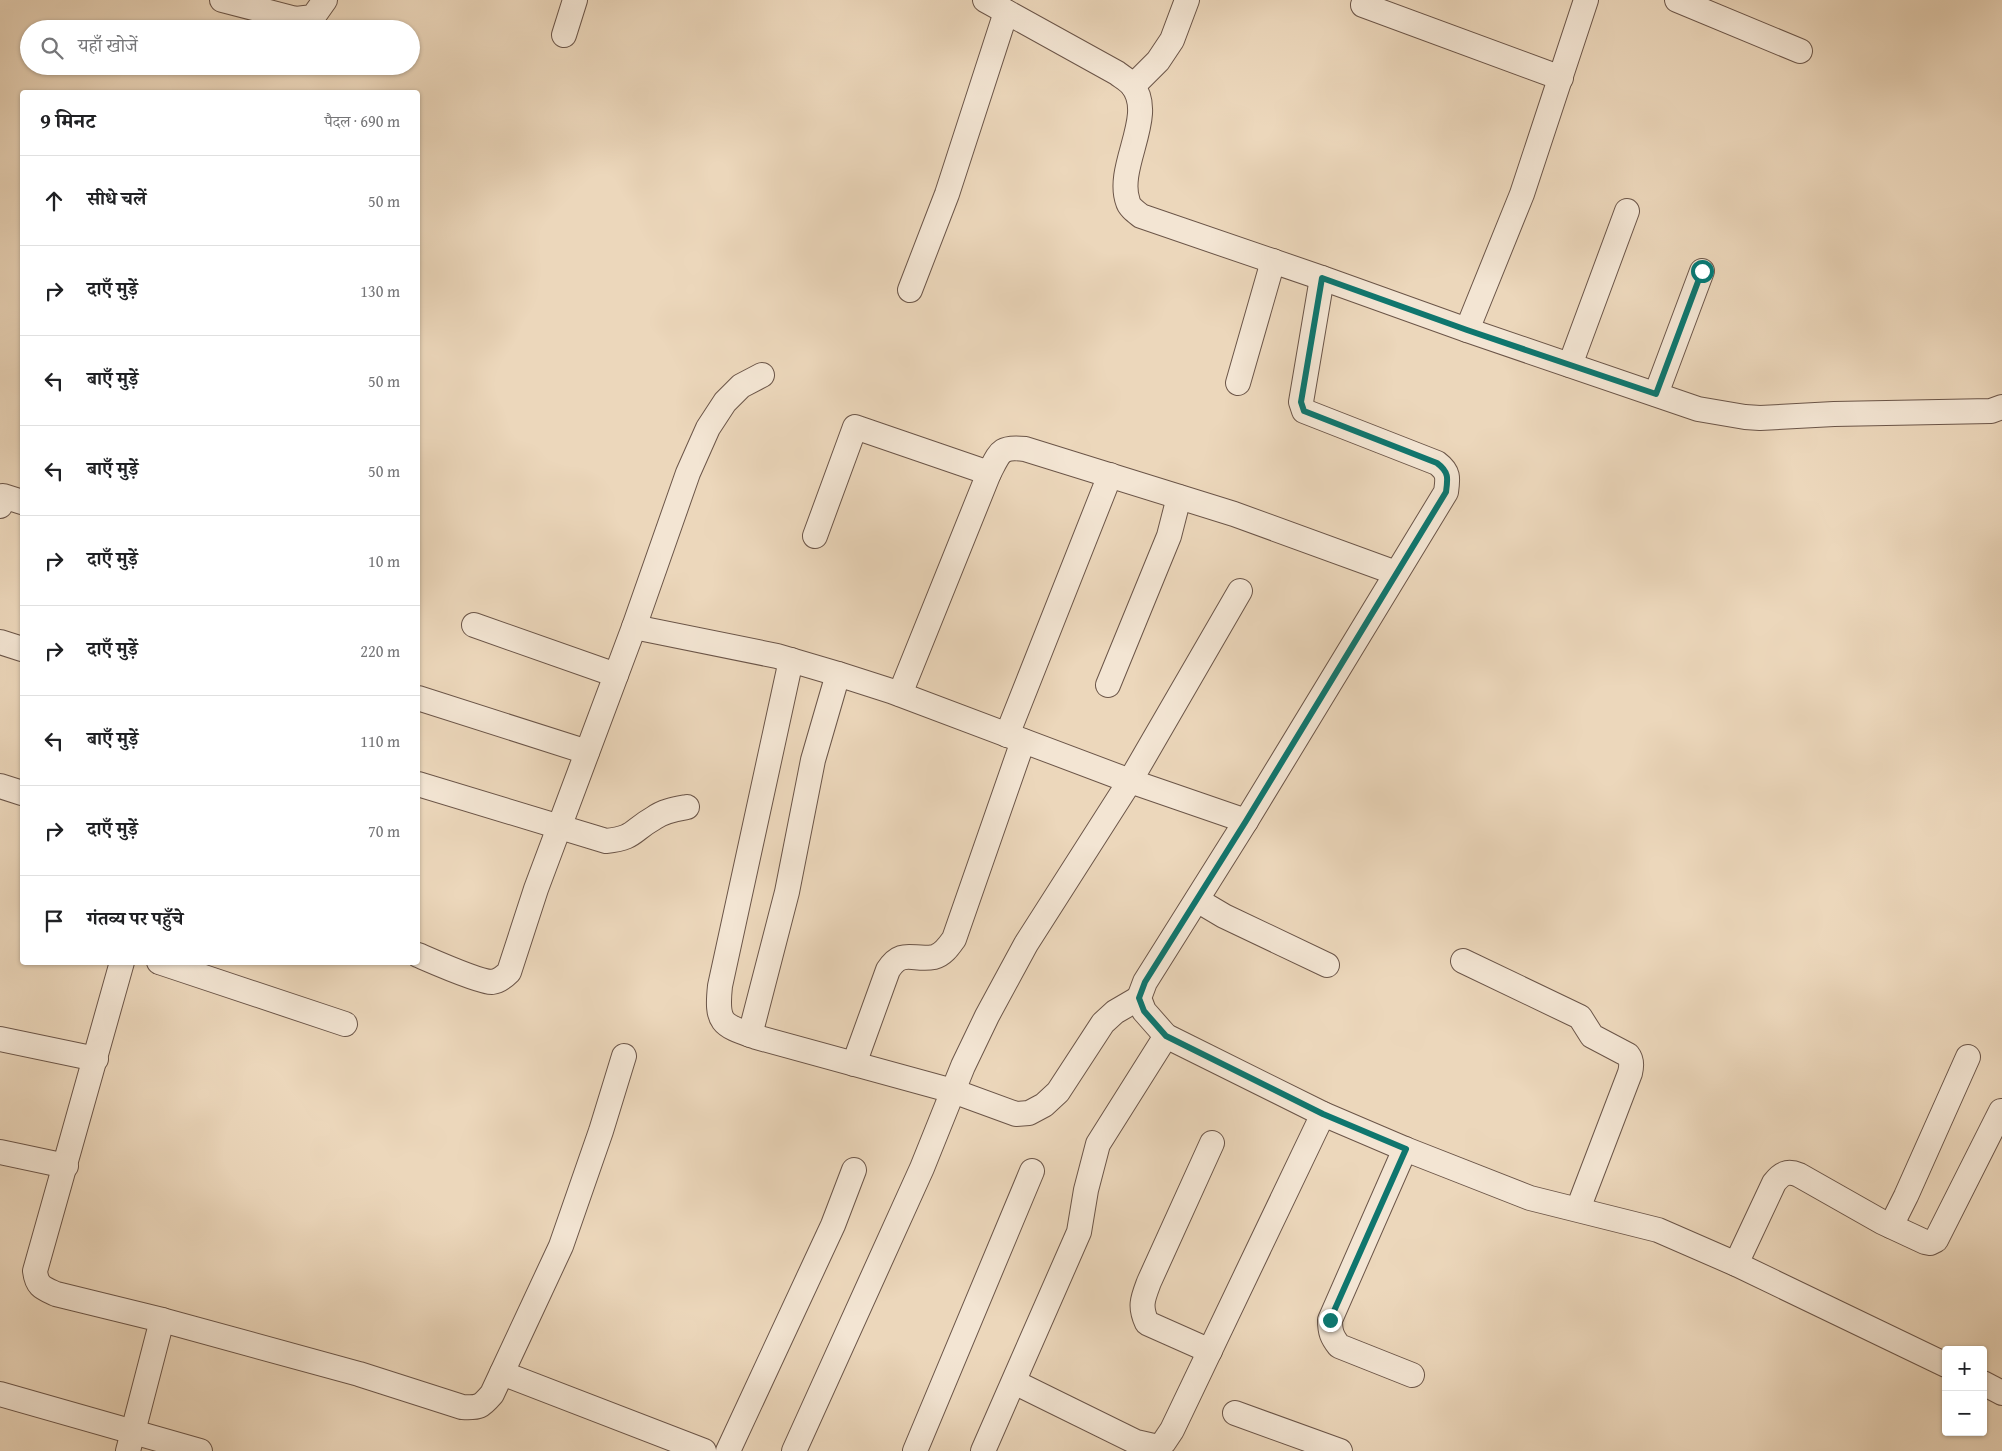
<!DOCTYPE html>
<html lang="hi">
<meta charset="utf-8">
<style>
:root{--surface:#fff;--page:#f6f6f6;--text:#202124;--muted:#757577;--line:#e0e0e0}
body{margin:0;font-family:"Gentium Book Plus","Noto Serif Devanagari",serif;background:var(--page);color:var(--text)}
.controls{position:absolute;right:15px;bottom:15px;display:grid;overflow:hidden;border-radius:5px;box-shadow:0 1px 4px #0004}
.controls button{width:45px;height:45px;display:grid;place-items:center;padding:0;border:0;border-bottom:1px solid var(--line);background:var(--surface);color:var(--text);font:25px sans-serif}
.stop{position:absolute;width:15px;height:15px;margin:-11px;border:4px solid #0f766e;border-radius:50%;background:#fff}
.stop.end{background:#0f766e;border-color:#fff;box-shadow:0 1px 5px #0008}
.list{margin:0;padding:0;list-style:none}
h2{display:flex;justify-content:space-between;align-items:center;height:65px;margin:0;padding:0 20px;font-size:21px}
h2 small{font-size:16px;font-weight:400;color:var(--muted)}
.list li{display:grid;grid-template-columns:32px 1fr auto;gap:15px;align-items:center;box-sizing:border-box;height:90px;padding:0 20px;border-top:1px solid var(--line)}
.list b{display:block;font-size:19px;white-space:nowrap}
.list em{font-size:16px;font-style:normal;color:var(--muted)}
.icon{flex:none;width:28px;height:28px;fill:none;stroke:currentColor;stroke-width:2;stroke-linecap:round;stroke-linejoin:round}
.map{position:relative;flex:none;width:2002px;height:1451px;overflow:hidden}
.search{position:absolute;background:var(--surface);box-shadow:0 1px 4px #0004;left:20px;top:20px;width:400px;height:55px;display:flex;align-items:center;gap:12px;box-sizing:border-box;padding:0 18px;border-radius:28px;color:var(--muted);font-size:19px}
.panel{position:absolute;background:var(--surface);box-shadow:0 1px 4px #0004;left:20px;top:90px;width:400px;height:875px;border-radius:5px}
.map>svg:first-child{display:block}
</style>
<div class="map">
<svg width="2002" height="1451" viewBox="0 0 2002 1451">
<rect width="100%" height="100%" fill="#ecd7bb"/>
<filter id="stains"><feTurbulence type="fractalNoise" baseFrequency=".004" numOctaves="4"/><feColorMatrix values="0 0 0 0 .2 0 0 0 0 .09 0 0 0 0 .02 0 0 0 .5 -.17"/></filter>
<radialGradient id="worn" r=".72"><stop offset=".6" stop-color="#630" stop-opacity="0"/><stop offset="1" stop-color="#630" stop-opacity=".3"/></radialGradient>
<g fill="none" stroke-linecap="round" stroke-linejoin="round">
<defs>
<g id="minor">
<polyline points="222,0 296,19 313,17 325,0"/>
<path d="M 985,0 L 1117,73 C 1122,77 1128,80 1132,85 C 1157,115 1115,167 1128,202 C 1129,207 1136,212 1141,216 L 1322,278 L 1301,402 L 1304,411 L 1437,463 C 1449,472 1448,478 1446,492 L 1246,821 L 1145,982 L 1139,998 L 1144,1011 L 1166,1036 L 1323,1114 L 1405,1149 L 1530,1198 L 1658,1230 L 1736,1264 L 1946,1365"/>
<polyline points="1677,0 1800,51"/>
<polyline points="1363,5 1561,78"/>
<polyline points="564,35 575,0"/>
<polyline points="1133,86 1158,61 1172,40 1187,0"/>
<polyline points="1322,278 1467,330 1698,409 1745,417 1760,418 1834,414 1991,411 2002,407"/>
<polyline points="910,290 947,194 1006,12"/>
<polyline points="1467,330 1522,194 1586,0"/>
<polyline points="1570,365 1627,211"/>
<polyline points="1238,383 1273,261"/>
<polyline points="1656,394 1702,271"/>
<polyline points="0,506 3,496 22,502"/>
<polyline points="815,536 855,427 989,473"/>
<polyline points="474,625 616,675"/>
<polyline points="634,627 777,656 838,674 891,691 1130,781 1246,821"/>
<polyline points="0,642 22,649"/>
<path d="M 791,660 L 720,986 C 716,1024 722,1025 756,1037 L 953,1091 L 1016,1114 L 1029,1113 L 1044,1105 L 1058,1092 L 1103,1023 L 1115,1012 L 1139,998"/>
<polyline points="1108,685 1169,536 1179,497"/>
<path d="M 900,694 L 989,473 C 1000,452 1000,446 1025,449 L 1234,514 L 1396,573"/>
<polyline points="418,698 587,752"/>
<polyline points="1007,735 1110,475"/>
<path d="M 418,784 L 606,841 C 635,838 631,831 654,818 C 663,811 676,809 687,807"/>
<polyline points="0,786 22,793"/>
<polyline points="1197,900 1224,916 1327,965"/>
<path d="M 418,955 C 432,961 479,982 492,982 C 499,981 504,977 509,972 L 536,889 L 634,627 L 688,473 L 708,428 L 725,402 L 741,386 L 762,375"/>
<path d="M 1463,961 L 1580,1017 L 1592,1036 L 1628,1055 C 1632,1060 1632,1065 1630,1073 L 1578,1209"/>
<path d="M 122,962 L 35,1271 C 37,1287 43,1288 56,1294 L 162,1320 L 128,1451"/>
<polyline points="159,962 345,1024"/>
<polyline points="750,1035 787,892 813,760 838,674"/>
<polyline points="0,1039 96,1059"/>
<path d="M 854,1064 L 888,970 C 902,948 913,961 934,957 C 943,955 949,946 954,939 L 1023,741"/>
<path d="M 1405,1149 L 1330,1320 C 1330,1332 1332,1337 1339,1346 L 1412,1375"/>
<polyline points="0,1152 66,1166"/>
<polyline points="1891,1226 1906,1196 1968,1057"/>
<path d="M 1736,1264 L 1774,1183 C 1781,1174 1787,1170 1799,1175 L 1882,1222 L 1925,1242 L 1930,1243 L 1936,1240 L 2001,1111"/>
<path d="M 162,1320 L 359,1374 L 462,1407 C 479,1408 481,1407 492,1394 L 561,1246 L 601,1131 L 624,1056"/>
<path d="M 1210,1351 L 1147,1323 C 1139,1306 1143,1298 1149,1282 L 1212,1143"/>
<polyline points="502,1373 704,1451"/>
<polyline points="1014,1382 1136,1442 1158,1447 1164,1442 1172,1430 1323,1114"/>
<polyline points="1983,1383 2002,1393"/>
<polyline points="0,1394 200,1451"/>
<polyline points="1235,1413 1340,1451"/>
<polyline points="728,1451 833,1225 854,1170"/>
<polyline points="794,1451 922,1168 963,1066 987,1016 1026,944 1130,781 1240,591"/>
<polyline points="915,1451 1032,1171"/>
<polyline points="983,1451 1079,1232 1086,1190 1098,1144 1166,1036"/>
</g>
</defs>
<!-- minor casing -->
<use href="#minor" stroke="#6b5548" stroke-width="26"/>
<!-- minor -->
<use href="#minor" stroke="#f3e5d3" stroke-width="24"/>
</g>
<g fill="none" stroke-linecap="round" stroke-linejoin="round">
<!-- route -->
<path stroke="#0f766e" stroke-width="6" d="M 1330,1320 L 1406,1149 L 1323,1114 L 1166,1036 L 1144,1011 L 1139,998 L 1145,982 L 1246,821 L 1446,492 C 1448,478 1449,472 1437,463 L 1304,411 L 1301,402 L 1322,278 L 1467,330 L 1656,394 L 1702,271"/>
</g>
<rect width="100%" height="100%" filter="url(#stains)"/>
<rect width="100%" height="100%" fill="url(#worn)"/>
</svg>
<div class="controls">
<button>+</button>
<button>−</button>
</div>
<div class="stop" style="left:1702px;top:271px"></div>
<div class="stop end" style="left:1330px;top:1320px"></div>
<div class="search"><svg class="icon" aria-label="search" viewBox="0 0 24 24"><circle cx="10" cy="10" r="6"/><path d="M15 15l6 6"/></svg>यहाँ खोजें</div>
<section class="panel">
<h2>9 मिनट<small>पैदल · 690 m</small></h2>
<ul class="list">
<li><svg class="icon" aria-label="ahead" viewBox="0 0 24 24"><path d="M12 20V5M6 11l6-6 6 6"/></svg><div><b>सीधे चलें</b></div><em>50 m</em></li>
<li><svg class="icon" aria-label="right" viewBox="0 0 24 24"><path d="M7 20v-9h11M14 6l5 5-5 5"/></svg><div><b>दाएँ मुड़ें</b></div><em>130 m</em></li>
<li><svg class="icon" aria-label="left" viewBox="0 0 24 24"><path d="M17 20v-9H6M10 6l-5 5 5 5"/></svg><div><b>बाएँ मुड़ें</b></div><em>50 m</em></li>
<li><svg class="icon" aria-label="left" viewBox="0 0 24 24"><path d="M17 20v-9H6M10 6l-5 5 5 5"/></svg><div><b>बाएँ मुड़ें</b></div><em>50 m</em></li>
<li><svg class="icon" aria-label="right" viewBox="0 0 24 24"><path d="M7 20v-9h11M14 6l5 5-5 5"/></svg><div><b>दाएँ मुड़ें</b></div><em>10 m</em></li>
<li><svg class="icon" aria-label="right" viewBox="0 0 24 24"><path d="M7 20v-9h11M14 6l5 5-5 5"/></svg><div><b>दाएँ मुड़ें</b></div><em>220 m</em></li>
<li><svg class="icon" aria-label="left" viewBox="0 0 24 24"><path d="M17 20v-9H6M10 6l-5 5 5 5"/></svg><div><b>बाएँ मुड़ें</b></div><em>110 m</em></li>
<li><svg class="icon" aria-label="right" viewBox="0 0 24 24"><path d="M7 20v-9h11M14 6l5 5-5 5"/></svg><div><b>दाएँ मुड़ें</b></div><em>70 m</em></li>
<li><svg class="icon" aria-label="arrive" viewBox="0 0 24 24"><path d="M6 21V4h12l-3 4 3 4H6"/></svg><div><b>गंतव्य पर पहुँचे</b></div></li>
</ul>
</section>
</div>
